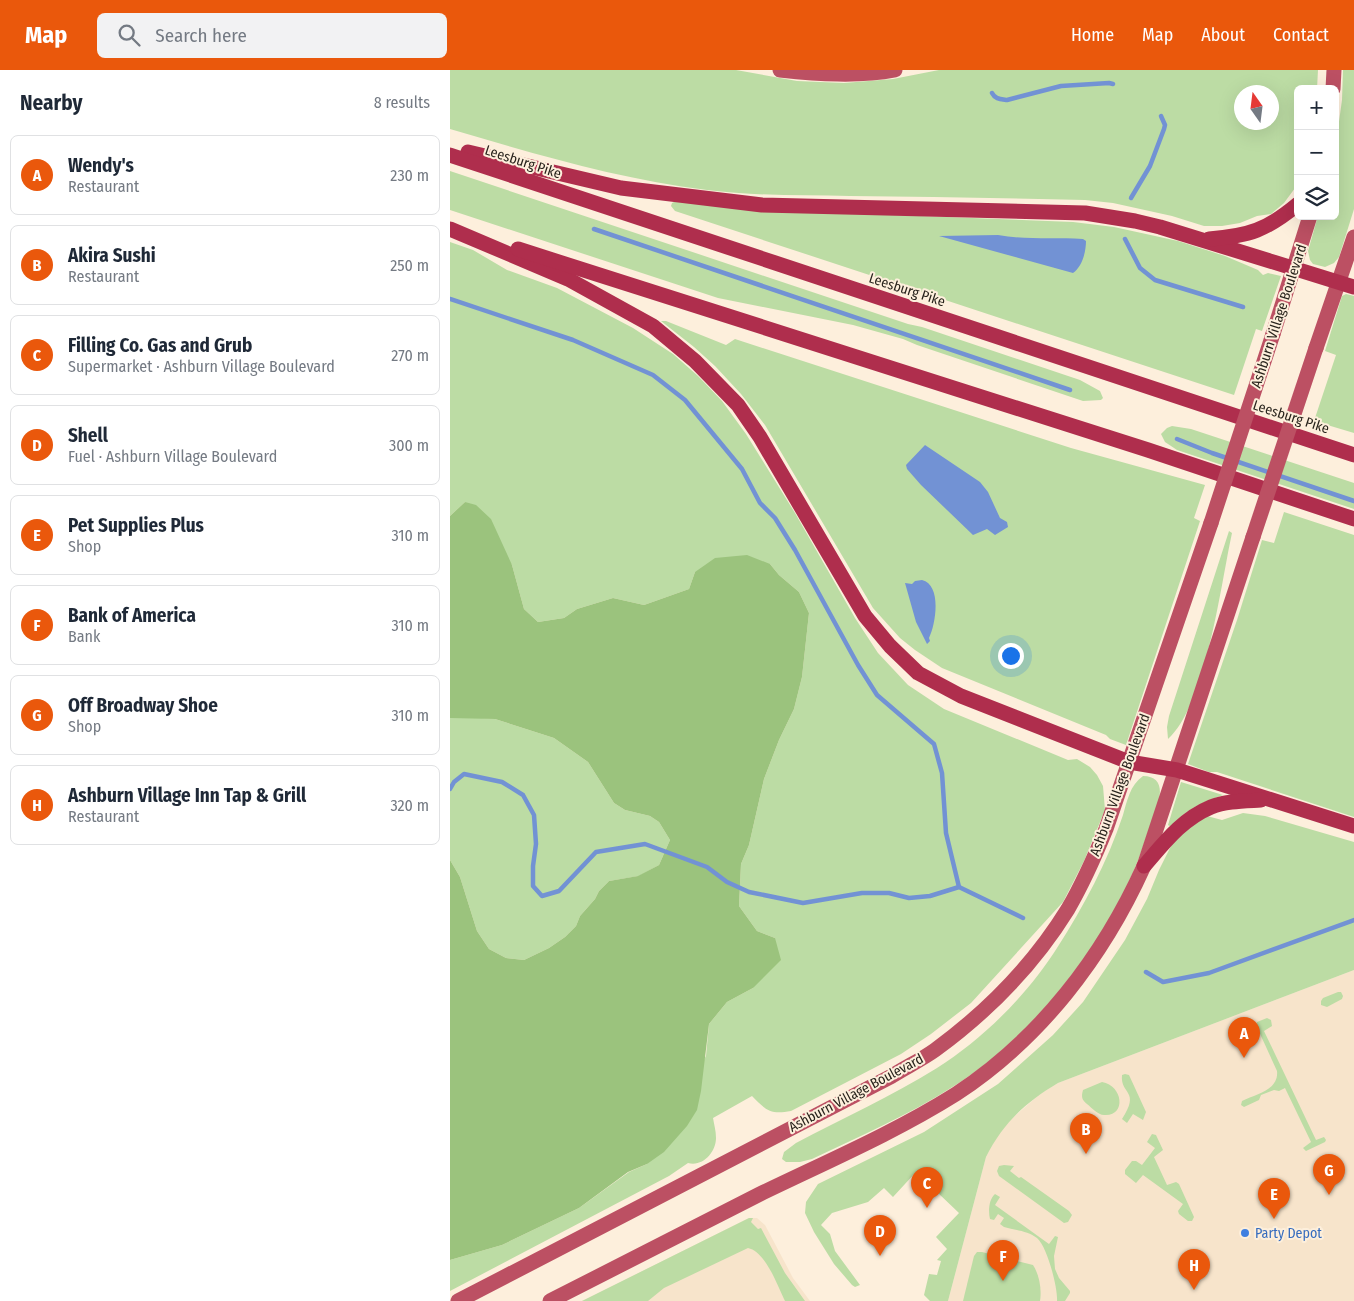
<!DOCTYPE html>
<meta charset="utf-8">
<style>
:root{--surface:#fff;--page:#f2f2f3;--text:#1f2937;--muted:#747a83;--line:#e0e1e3;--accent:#ea580c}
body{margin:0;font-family:"Fira Sans Condensed",sans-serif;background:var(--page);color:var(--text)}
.controls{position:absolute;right:15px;top:15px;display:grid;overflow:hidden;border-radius:8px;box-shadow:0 5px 20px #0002}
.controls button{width:45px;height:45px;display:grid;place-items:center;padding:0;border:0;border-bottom:1px solid var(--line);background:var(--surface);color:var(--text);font:25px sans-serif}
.compass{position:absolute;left:784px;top:15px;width:45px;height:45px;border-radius:50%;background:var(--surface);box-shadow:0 5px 20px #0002;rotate:346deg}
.you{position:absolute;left:560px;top:585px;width:18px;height:18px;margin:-12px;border:4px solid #fff;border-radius:50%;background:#1a73e8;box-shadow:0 0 0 8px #1a73e833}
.badge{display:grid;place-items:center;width:32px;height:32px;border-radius:50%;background:var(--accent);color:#fff;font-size:16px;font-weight:700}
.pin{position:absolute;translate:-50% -41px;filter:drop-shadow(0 1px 2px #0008)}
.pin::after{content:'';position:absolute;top:26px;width:18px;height:15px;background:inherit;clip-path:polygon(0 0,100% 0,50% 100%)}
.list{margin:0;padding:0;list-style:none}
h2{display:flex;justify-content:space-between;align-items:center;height:65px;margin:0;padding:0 20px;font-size:21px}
h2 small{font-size:16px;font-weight:400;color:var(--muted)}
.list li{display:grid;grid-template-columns:32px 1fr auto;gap:15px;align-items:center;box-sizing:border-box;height:80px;margin:0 10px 10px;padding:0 10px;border:1px solid var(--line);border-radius:8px}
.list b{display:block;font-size:19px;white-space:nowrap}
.list p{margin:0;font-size:16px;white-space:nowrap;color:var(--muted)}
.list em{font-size:16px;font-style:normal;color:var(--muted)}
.icon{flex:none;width:28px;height:28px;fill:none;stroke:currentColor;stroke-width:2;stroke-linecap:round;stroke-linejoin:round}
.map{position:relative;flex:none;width:904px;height:1231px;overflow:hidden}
header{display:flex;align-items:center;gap:30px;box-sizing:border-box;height:70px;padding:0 25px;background:var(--accent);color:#fff}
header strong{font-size:24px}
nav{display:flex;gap:28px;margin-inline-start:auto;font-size:18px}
.search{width:350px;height:45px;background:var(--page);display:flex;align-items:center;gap:12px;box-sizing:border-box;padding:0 18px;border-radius:8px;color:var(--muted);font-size:19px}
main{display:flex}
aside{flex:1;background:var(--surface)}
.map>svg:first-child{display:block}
</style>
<header>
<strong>Map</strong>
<div class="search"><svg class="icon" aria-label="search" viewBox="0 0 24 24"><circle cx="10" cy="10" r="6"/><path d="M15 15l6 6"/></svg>Search here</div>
<nav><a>Home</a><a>Map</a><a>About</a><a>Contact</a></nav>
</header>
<main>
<aside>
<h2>Nearby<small>8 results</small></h2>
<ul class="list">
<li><span class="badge">A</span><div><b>Wendy's</b><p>Restaurant</p></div><em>230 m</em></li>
<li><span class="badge">B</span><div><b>Akira Sushi</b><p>Restaurant</p></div><em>250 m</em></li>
<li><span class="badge">C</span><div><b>Filling Co. Gas and Grub</b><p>Supermarket · Ashburn Village Boulevard</p></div><em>270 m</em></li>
<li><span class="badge">D</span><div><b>Shell</b><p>Fuel · Ashburn Village Boulevard</p></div><em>300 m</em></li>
<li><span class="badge">E</span><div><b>Pet Supplies Plus</b><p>Shop</p></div><em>310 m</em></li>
<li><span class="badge">F</span><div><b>Bank of America</b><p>Bank</p></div><em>310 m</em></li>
<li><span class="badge">G</span><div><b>Off Broadway Shoe</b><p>Shop</p></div><em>310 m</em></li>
<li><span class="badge">H</span><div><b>Ashburn Village Inn Tap &amp; Grill</b><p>Restaurant</p></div><em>320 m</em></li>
</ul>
</aside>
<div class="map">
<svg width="904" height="1231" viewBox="0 0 904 1231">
<rect width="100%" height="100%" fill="#fdefdc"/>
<!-- built -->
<g fill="#f7e4cb">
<polygon points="904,900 904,1231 498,1231 536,1087 545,1068 558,1052 590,1024 608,1013"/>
<polygon points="299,1148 307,1148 315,1155 343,1208 360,1231 132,1231"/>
</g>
<!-- green -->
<g fill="#bcdca4" fill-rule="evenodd">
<path d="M 0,0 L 286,0 L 347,11 L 394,13 L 443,9 L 489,0 L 868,0 L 867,19 L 848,19 L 848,114 L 834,133 L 821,144 L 807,146 L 790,153 L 772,156 L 754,156 L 722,146 L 663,133 L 635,130 C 557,128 478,127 400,126 C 353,125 304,126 257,120 C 169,109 85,84 0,59 ZM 792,22 L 822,22 L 822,52 L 792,52 Z"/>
<polygon points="893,0 904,0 904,139 889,187 884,193 875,197 863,194 860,190 858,181 868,146 885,146 885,80 892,30"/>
<polygon points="0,101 458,254 472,257 630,310 650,321 653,328 651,330 633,331 467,275 453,269 403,255 268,228 0,140"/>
<polygon points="228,130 418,144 623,152 664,157 728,171 775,186 808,200 813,205 818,203 831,206 812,261 806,259 784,325 225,141 221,136 222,133"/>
<path d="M 0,172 L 23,180 L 57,200 L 107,218 L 183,258 L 223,284 L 248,306 L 272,331 L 296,364 L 345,443 L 405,548 L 428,583 L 458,615 L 494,639 L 618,690 L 627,689 L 640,697 L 647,705 L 653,716 L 655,740 L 634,791 L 613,832 L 521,933 L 481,964 L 451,984 L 341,1041 C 320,1045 316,1040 302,1026 L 263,1048 C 264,1054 266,1061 266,1068 C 266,1082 253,1097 238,1093 L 219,1106 L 0,1221 L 0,1190 L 52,1175 L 129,1138 L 179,1102 L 197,1094 L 256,986 L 259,954 L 277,932 L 303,918 L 325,868 L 307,861 L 289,836 L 291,794 L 299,775 L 314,709 L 329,670 L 344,639 L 352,607 L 359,543 L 349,522 L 329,505 L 320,494 L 245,502 L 239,519 L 194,535 L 163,528 L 127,539 L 114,548 L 88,552 L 74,539 L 62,495 L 15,432 L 0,446 Z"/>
<polygon points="896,224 904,226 904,363 864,351 886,285 875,281 892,226"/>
<polygon points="211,251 216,251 276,275 285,269 621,378 755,415 744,448 750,451 676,675 660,669 656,665 492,598 465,580 450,568 423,538 315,355 291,324 265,296 244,277"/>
<polygon points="722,356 741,359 904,413 904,439 727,380 715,372 711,364 717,358"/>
<polygon points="834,442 904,465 904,747 767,702 759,702 738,694 787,550 812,470 824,473"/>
<path d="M 779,461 L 782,463 C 771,513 756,636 718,669 L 717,657 L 719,646 Z"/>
<polygon points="18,647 45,649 104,668 138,692 164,733 175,740 200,746 209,752 220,770 209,795 189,806 159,811 149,821 145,829 130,846 126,856 115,867 99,878 74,890 56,888 39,879 27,861 10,807 0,790 0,648"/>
<path d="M 693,706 C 708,706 712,716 709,729 C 702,750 695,772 687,793 C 652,878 581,968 504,1016 C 459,1045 410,1066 362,1089 L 350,1092 L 336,1092 L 332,1089 L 334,1082 L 346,1073 C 393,1048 442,1026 487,998 C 533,969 578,924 607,878 C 634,836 657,793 673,745 C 677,731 680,715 693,706 Z"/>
<path d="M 731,712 L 773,725 C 753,732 734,740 721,757 L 718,755 Z"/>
<path d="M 793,743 L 815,746 L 904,772 L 904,900 L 608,1013 C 576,1032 553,1053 536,1087 L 498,1231 L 480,1231 L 474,1225 L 479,1204 L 487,1205 L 491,1191 L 487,1190 L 497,1179 L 486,1167 L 509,1143 L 466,1102 L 443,1127 L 434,1118 L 418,1132 L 382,1143 L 371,1155 L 380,1164 L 385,1181 L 410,1215 L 405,1217 L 402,1215 L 384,1194 L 364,1162 L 355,1143 L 356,1132 L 368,1114 L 474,1062 L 548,1014 L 603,965 L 633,932 L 675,870 L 697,829 L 709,800 L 722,774 L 739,758 L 757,746 L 772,750 Z"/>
<polygon points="888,922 891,922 893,926 892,929 877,937 871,935 871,931 873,928"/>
<path d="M 817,948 L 821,950 L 822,956 L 814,961 L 866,1070 L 874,1067 L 876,1070 L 875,1072 L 856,1081 L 853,1078 L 861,1072 L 835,1018 L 829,1021 L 824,1020 L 811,1025 L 809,1030 L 794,1037 L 791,1035 L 792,1031 C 807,1024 829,1020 827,1001 L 806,955 L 807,952 Z"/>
<path d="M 675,1004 L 679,1005 L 696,1042 L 693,1050 L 683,1044 L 677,1053 L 672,1049 C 691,1020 670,1025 672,1005 Z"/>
<path d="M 652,1012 C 674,1016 676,1047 654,1045 C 648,1045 642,1038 637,1034 C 632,1030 631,1027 633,1020 Z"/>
<polygon points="702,1064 706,1065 713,1080 704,1087 717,1115 726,1112 729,1114 744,1147 742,1151 738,1151 729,1144 728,1141 733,1134 693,1105 686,1113 675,1104 675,1100 682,1091 686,1091 692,1095 705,1078 697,1072"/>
<polygon points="554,1095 564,1096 560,1101 569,1108 571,1107 619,1141 622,1145 618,1152 614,1153 549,1106 547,1101 549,1096"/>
<path d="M 545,1124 L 550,1127 L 545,1135 L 599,1174 L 605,1166 L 608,1167 L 604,1186 L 605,1199 L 609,1208 L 620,1221 L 620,1223 L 615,1231 L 607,1231 C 608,1218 597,1176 587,1168 C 578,1161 565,1160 554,1157 L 550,1154 L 554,1148 L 548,1144 L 544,1150 L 540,1149 C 538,1141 539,1129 545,1124 Z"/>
<path d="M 299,1148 L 303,1148 L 301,1152 L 308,1159 L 311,1158 L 335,1203 L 355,1231 L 335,1231 C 327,1215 316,1182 298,1178 L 214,1218 L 198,1231 L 132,1231 Z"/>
<path d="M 527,1182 L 532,1182 L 583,1195 C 589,1204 592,1219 590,1231 L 513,1231 L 524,1186 Z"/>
</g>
<!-- forest -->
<polygon fill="#9bc37d" points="15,432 26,435 41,449 62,495 74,539 88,552 114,548 127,539 163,528 194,535 239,519 245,502 265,488 297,485 320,494 329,505 349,522 359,543 352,607 344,639 329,670 314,709 299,775 291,794 289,836 307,861 325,868 331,890 303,918 277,932 259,954 251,1021 247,1040 237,1056 214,1082 197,1094 178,1102 129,1138 52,1175 0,1190 0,790 10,807 27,861 39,879 56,888 74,890 99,878 115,867 126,856 130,846 145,829 149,821 159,811 188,806 209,795 220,770 209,752 200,746 175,740 164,733 138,692 104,668 45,649 0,648 0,446"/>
<!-- water -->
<g fill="#7292d4">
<path d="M 548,165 C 576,170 604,167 633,169 L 636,171 C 636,182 632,197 623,203 L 489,166 Z"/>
<polygon points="475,375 530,412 538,422 550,448 557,452 558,457 545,465 537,459 523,465 471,415 457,399 456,395"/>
<path d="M 472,510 C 492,515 486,554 479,568 L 480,571 L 477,574 L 466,552 L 455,513 L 462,514 L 465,511 Z"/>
</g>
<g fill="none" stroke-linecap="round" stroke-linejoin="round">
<!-- stream -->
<g stroke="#7292d4" stroke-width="4.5">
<path d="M 542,23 C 545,29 550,29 557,30 L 611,16 L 659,13 L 663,14"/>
<polyline points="681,128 700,96 714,59 715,55 711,46"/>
<polyline points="144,159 620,320"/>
<polyline points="675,169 690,198 705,210 793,237"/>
<polyline points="0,229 123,270 203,305 235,330 292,399 310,433 325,448 345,480 408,595 427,625 484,674 492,703 496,763 509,817"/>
<polyline points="727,369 762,383 904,431"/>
<polyline points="0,719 4,712 14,704 52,712 73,725 84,745 86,774 83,796 83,816 92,826 109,821 146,782 195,774 257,797 277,812 299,822 353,833 412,823 439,823 459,828 480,826 509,817 573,848"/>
<polyline points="696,902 713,912 759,903 904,850"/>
</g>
<!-- major -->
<g stroke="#bc5063" stroke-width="15">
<path d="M 330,0 C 368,4 408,7 445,0"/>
<polyline points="883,19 884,0"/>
<polyline points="823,264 860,146"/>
<polyline points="866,278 904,167"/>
<path d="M 8,1231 L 442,1006 C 456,997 471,990 485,980 C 537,942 584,894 618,839 C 633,813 645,786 656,759 L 761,453"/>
<path d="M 100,1231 C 170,1195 240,1159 310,1124 C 376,1092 444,1063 506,1024 C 590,969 653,887 694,796 L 803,467"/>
</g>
<!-- highway -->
<g stroke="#af2e4d" stroke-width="15">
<polyline points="18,82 171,118 312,135 635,143 685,151 710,157 904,217"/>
<polyline points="0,85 904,385"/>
<polyline points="0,159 118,209 203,256 245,291 288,335 310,367 415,546 440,576 468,603 511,626 679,692 727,700 904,756"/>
<path d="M 759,169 C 799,166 817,160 848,134"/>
<polyline points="68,179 698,380 904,449"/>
<path d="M 694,796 C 714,773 732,749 761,737 C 776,731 794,731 811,730"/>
</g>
<!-- major-bridge -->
<g stroke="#bc5063" stroke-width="15">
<polyline points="761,453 823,264"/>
<polyline points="803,467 866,278"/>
</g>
</g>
<!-- markers -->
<circle fill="#3f7fe0" stroke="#fdefdc" stroke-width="2" cx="795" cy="1163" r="5"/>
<g text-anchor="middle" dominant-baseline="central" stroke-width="4" stroke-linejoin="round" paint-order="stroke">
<!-- street labels -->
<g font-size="14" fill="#28231c" stroke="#fdefdc">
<text transform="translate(73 92) rotate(18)">Leesburg Pike</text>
<text transform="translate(457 220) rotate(18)">Leesburg Pike</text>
<text transform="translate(829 246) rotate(-72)">Ashburn Village Boulevard</text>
<text transform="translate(841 347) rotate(18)">Leesburg Pike</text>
<text transform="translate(670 715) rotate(-70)">Ashburn Village Boulevard</text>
<text transform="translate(406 1023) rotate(-28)">Ashburn Village Boulevard</text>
</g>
<!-- shop labels -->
<g font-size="14" fill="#366cbe" stroke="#fdefdc" text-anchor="start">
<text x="805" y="1163">Party Depot</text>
</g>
</g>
</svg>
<div class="controls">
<button>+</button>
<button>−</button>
<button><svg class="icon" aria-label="layers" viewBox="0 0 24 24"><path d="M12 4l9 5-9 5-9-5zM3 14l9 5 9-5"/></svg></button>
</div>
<svg class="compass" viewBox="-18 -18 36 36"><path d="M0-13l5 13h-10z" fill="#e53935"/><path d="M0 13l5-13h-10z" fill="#747a83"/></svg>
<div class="you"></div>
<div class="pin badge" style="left:794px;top:988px">A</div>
<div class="pin badge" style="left:636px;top:1084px">B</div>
<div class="pin badge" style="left:477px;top:1138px">C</div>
<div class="pin badge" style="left:430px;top:1186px">D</div>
<div class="pin badge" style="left:824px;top:1149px">E</div>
<div class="pin badge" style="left:553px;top:1211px">F</div>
<div class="pin badge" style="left:879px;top:1125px">G</div>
<div class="pin badge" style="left:744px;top:1220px">H</div>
</div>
</main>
